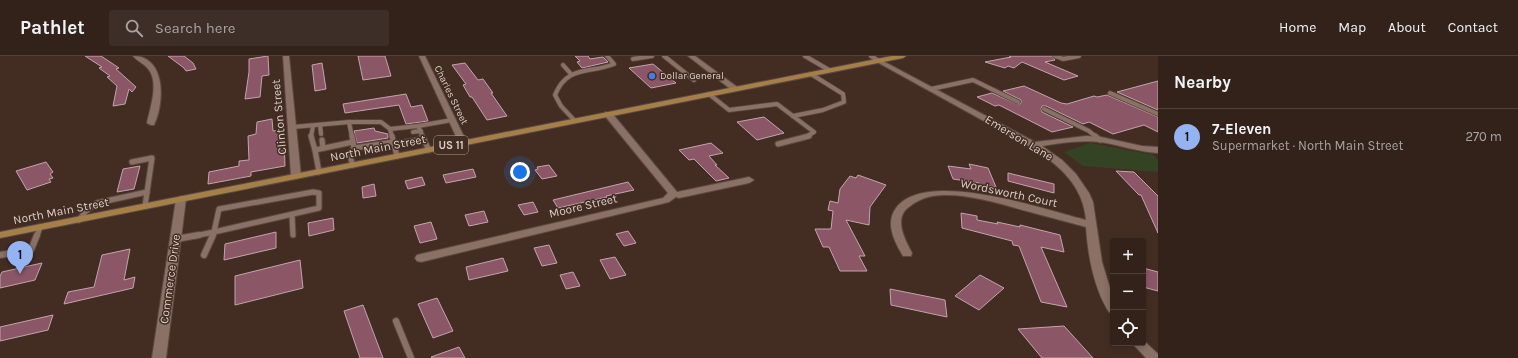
<!DOCTYPE html>
<meta charset="utf-8">
<style>
:root{--surface:#32221a;--page:#3d2f27;--text:#f1f3f6;--muted:#a8a4a2;--line:#4d3f39;--accent:#95b2f1}
body{margin:0;font-family:Karla,sans-serif;background:var(--page);color:var(--text)}
.controls{position:absolute;right:12px;bottom:12px;display:grid;overflow:hidden;border-radius:4px;box-shadow:0 2px 6px #0003}
.controls button{width:36px;height:36px;display:grid;place-items:center;padding:0;border:0;border-bottom:1px solid var(--line);background:var(--surface);color:var(--text);font:20px sans-serif}
.you{position:absolute;left:520px;top:116px;width:14px;height:14px;margin:-10px;border:3px solid #fff;border-radius:50%;background:#1a73e8;box-shadow:0 0 0 6px #1a73e833}
.badge{display:grid;place-items:center;width:26px;height:26px;border-radius:50%;background:var(--accent);color:#111;font-size:13px;font-weight:700}
.pin{position:absolute;translate:-50% -33px;filter:drop-shadow(0 1px 2px #0008)}
.pin::after{content:'';position:absolute;top:21px;width:14px;height:12px;background:inherit;clip-path:polygon(0 0,100% 0,50% 100%)}
.list{margin:0;padding:0;list-style:none}
h2{display:flex;justify-content:space-between;align-items:center;height:52px;margin:0;padding:0 16px;font-size:17px}
h2 small{font-size:13px;font-weight:400;color:var(--muted)}
.list li{display:grid;grid-template-columns:26px 1fr auto;gap:12px;align-items:center;box-sizing:border-box;height:56px;padding:0 16px;border-top:1px solid var(--line)}
.list b{display:block;font-size:15px;white-space:nowrap}
.list p{margin:0;font-size:13px;white-space:nowrap;color:var(--muted)}
.list em{font-size:13px;font-style:normal;color:var(--muted)}
.icon{flex:none;width:22px;height:22px;fill:none;stroke:currentColor;stroke-width:2;stroke-linecap:round;stroke-linejoin:round}
.map{position:relative;flex:none;width:1158px;height:302px;overflow:hidden}
header{display:flex;align-items:center;gap:24px;box-sizing:border-box;height:56px;padding:0 20px;background:var(--surface);border-bottom:1px solid var(--line)}
header strong{font-size:19px}
nav{display:flex;gap:22px;margin-inline-start:auto;font-size:14px}
.search{width:280px;height:36px;background:var(--page);display:flex;align-items:center;gap:10px;box-sizing:border-box;padding:0 14px;border-radius:4px;color:var(--muted);font-size:15px}
main{display:flex}
aside{flex:1;background:var(--surface)}
.map>svg:first-child{display:block}
</style>
<header>
<strong>Pathlet</strong>
<div class="search"><svg class="icon" aria-label="search" viewBox="0 0 24 24"><circle cx="10" cy="10" r="6"/><path d="M15 15l6 6"/></svg>Search here</div>
<nav><a>Home</a><a>Map</a><a>About</a><a>Contact</a></nav>
</header>
<main>
<div class="map">
<svg width="1158" height="302" viewBox="0 0 1158 302">
<rect width="100%" height="100%" fill="#432d23"/>
<!-- green -->
<polygon fill="#354325" points="1090,87 1154,99 1158,104 1158,116 1083,110 1064,96"/>
<!-- building -->
<g fill="#8b5767" stroke="#c2a4ac">
<polygon points="85,0 101,0 119,12 116,13 136,31 132,36 129,33 125,48 113,50 117,30 107,21 110,20 99,12 102,11"/>
<polygon points="168,0 184,0 193,7 196,13 186,15 184,12"/>
<polygon points="268,0 269,19 262,20 260,41 245,43 249,16 249,3"/>
<polygon points="358,0 385,0 391,20 363,24"/>
<polygon points="575,0 588,0 590,3 603,1 608,6 582,12 577,6 580,5"/>
<polygon points="1009,0 1052,0 1055,4 1045,6 1078,20 1064,24 1022,6 1014,12 1008,10 1005,12 985,6 1011,1"/>
<polygon points="322,7 326,33 315,35 312,9"/>
<polygon points="465,7 478,24 483,23 493,37 491,37 507,60 487,64 472,41 470,41 463,29 466,28 452,9"/>
<polygon points="653,8 676,27 651,32 629,12"/>
<polygon points="1158,25 1158,54 1117,36"/>
<polygon points="1024,30 1061,47 1067,48 1094,40 1097,41 1107,39 1158,61 1158,76 1144,69 1113,78 1089,66 1083,68 1046,50 1042,50 1041,53 1042,56 1073,71 1052,76 999,49 995,50 977,41 992,37 1019,49 1021,47 1021,44 1003,35"/>
<polygon points="406,38 411,51 422,49 428,65 406,68 399,49 345,57 343,48"/>
<polygon points="764,61 784,77 757,84 737,66"/>
<polygon points="272,63 273,75 280,74 281,85 284,84 285,110 251,116 251,120 208,128 209,116 239,110 239,105 249,104 248,80 256,78 257,66"/>
<polygon points="374,72 375,75 388,78 388,82 357,87 354,75"/>
<polygon points="711,87 723,97 709,100 717,109 715,109 729,122 716,125 694,103 689,104 679,94"/>
<polygon points="46,106 53,116 50,118 53,122 49,123 51,126 27,134 16,115"/>
<polygon points="969,108 988,112 996,131 980,129 979,127 953,123 948,110 971,113"/>
<polygon points="549,109 557,120 542,123 535,114 538,113 537,111"/>
<polygon points="140,110 134,133 117,136 123,113"/>
<polygon points="473,113 476,121 446,127 443,119"/>
<polygon points="1116,115 1134,116 1158,140 1158,177 1141,139 1139,139"/>
<polygon points="1008,117 1054,128 1054,137 1008,125"/>
<polygon points="858,119 886,129 870,151 869,169 846,164 865,200 859,200 867,215 840,215 829,191 823,191 815,173 831,173 833,155 828,154 830,145 838,147 840,133 850,120 856,122"/>
<polygon points="422,121 425,129 408,133 405,125"/>
<polygon points="628,126 634,134 606,140 607,141 558,152 553,144"/>
<polygon points="374,128 376,140 363,142 362,131"/>
<polygon points="533,146 538,156 524,159 518,149"/>
<polygon points="484,155 488,166 469,170 465,159"/>
<polygon points="961,157 977,160 977,164 998,168 997,166 1020,171 1020,169 1060,179 1064,196 1041,191 1067,251 1041,246 1019,190 1013,189 1012,185 962,172"/>
<polygon points="333,162 334,174 309,180 308,167"/>
<polygon points="431,166 437,183 420,187 414,170"/>
<polygon points="628,175 636,187 624,190 616,178"/>
<polygon points="276,176 276,192 224,204 225,188"/>
<polygon points="549,189 557,207 542,210 534,192"/>
<polygon points="130,193 124,224 135,221 133,232 64,248 68,236 94,231 102,199"/>
<polygon points="615,201 626,219 610,223 600,204"/>
<polygon points="503,202 508,215 469,224 466,211"/>
<polygon points="300,204 303,232 235,249 235,220"/>
<polygon points="42,207 35,224 0,232 0,220 2,216"/>
<polygon points="1143,212 1158,216 1158,235 1143,231"/>
<polygon points="573,216 580,230 566,233 560,219"/>
<polygon points="980,219 1004,232 979,254 955,240"/>
<polygon points="890,233 945,244 947,261 891,249"/>
<polygon points="437,242 453,275 433,282 418,248"/>
<polygon points="363,249 383,302 360,302 344,255"/>
<polygon points="53,259 48,274 0,285 0,271"/>
<polygon points="1064,270 1093,302 1042,302 1018,273"/>
<polygon points="459,291 465,302 432,302 431,301"/>
</g>
<g fill="none" stroke-linecap="round" stroke-linejoin="round">
<defs>
<g id="service-far2">
<polyline points="664,0 694,24"/>
<polyline points="805,0 829,14"/>
<polyline points="871,0 879,5"/>
<polyline points="1055,0 1063,3 1079,0"/>
<polyline points="633,3 652,0"/>
<polyline points="563,9 571,18"/>
<polyline points="931,33 973,24 1018,46"/>
<polyline points="1110,37 1158,58"/>
<polyline points="709,38 729,54 777,48 814,76 806,81"/>
<polyline points="1044,53 1089,75 1096,81"/>
<polyline points="793,60 823,54 844,46 843,38 811,18"/>
<path d="M 575,65 L 561,50 L 555,39 C 567,9 589,18 614,8 L 607,0"/>
<polyline points="349,66 352,81"/>
<polyline points="320,69 321,78"/>
<polyline points="293,71 349,66 381,66 390,73"/>
<polyline points="413,76 421,75"/>
<polyline points="311,81 313,70"/>
<polyline points="392,81 390,73 418,70"/>
<polyline points="423,81 418,70 452,64"/>
</g>
<g id="service-far1">
<polyline points="311,80 315,94"/>
<polyline points="352,80 354,92 349,98 353,109"/>
<polyline points="392,80 397,100"/>
<polyline points="422,80 429,94"/>
<polyline points="1095,80 1100,84"/>
<polyline points="322,84 323,92"/>
<polyline points="394,88 424,83"/>
<polyline points="778,88 809,80"/>
<polyline points="354,92 393,86"/>
<polyline points="132,106 152,102 145,150"/>
<polyline points="319,116 315,94 353,86"/>
<polygon points="313,136 319,137 319,152 214,176 219,153"/>
<polyline points="292,159 293,179"/>
<polyline points="79,164 86,155 97,147 147,136"/>
<polyline points="37,180 40,171"/>
<polyline points="194,180 214,176"/>
<polyline points="212,180 214,176"/>
</g>
<g id="service">
<polyline points="176,183 199,179"/>
<polyline points="0,199 31,194 37,179"/>
<polyline points="204,199 213,179"/>
<polyline points="396,265 411,302"/>
</g>
<g id="minor">
<path d="M 133,0 C 166,0 165,47 154,69 L 151,69 L 147,67 C 150,52 159,28 149,14 C 145,8 137,5 133,0 Z"/>
<polygon points="283,0 289,0 301,120 296,123 291,120"/>
<polygon points="688,0 695,0 740,33 736,35 733,35"/>
<path d="M 879,3 L 1035,86 L 1086,80 L 1101,81 L 1142,90 L 1158,91 L 1158,97 C 1138,96 1120,89 1100,86 C 1080,84 1061,87 1042,90 L 1062,104 L 1076,118 L 1089,137 L 1093,146 L 1102,206 L 1113,242 L 1113,257 L 1109,256 L 1107,253 C 1093,228 1088,200 1086,171 C 1068,166 1049,161 1030,156 C 1000,148 959,134 928,141 C 921,143 915,146 909,151 C 893,162 905,184 912,197 L 911,200 L 903,200 C 894,185 885,167 896,152 C 926,112 1045,154 1086,164 C 1083,129 1059,109 1031,91 L 877,6 L 876,5 Z"/>
<polygon points="605,56 611,56 677,136 749,121 754,124 749,127 679,142 676,141 669,146 421,206 417,205 415,202 417,199 421,198 663,142 668,137 605,60"/>
<polygon points="181,140 186,143 166,302 152,302 176,143"/>
<polygon points="1143,284 1158,298 1158,302 1146,302 1132,287 1143,287"/>
</g>
<polygon id="tertiary" points="419,0 425,0 467,87 466,89 463,90 459,87"/>
<polygon id="primary" points="892,0 906,0 903,2 0,182 0,176"/>
</defs>
<!-- service-far2 casing -->
<use href="#service-far2" stroke="#5b4941" stroke-width="5.5"/>
<!-- service-far1 casing -->
<use href="#service-far1" stroke="#5b4941" stroke-width="7"/>
<!-- service casing -->
<use href="#service" stroke="#5b4941" stroke-width="8"/>
<!-- minor casing -->
<use href="#minor" stroke="#5b4941" stroke-width="2"/>
<!-- tertiary casing -->
<use href="#tertiary" stroke="#5b4941" stroke-width="2"/>
<!-- primary casing -->
<use href="#primary" stroke="#5b4941" stroke-width="2"/>
<!-- service-far2 -->
<use href="#service-far2" stroke="#8a7065" stroke-width="4"/>
<!-- service-far1 -->
<use href="#service-far1" stroke="#8a7065" stroke-width="5"/>
<!-- service -->
<use href="#service" stroke="#8a7065" stroke-width="6"/>
<!-- minor -->
<use href="#minor" fill="#8a7065" fill-rule="evenodd"/>
<!-- tertiary -->
<use href="#tertiary" fill="#8a7065" fill-rule="evenodd"/>
<!-- primary -->
<use href="#primary" fill="#a57f48" fill-rule="evenodd"/>
</g>
<!-- markers -->
<circle fill="#3f7fe0" stroke="#432d23" stroke-width="1.5" cx="652" cy="20" r="4"/>
<g text-anchor="middle" dominant-baseline="central" stroke-width="3" stroke-linejoin="round" paint-order="stroke">
<!-- far-poi labels -->
<g font-size="10" fill="#ddcec8" stroke="#432d23" text-anchor="start">
<text x="660" y="20">Dollar General</text>
</g>
<!-- far-street labels -->
<g font-size="10" fill="#ddcec8" stroke="#432d23">
<text transform="translate(451 39) rotate(64)">Charles Street</text>
</g>
<!-- shield labels -->
<rect fill="#432d23" stroke="#af9e96" stroke-width="1" x="434" y="80" width="34" height="18" rx="3"/>
<g font-size="11" font-weight="bold" fill="#ddcec8">
<text x="451" y="89">US 11</text>
</g>
<!-- street labels -->
<g font-size="12" fill="#ddcec8" stroke="#432d23">
<text transform="translate(279 61) rotate(-95)">Clinton Street</text>
<text transform="translate(1019 82) rotate(31)">Emerson Lane</text>
<text transform="translate(378 92) rotate(-11)">North Main Street</text>
<text transform="translate(1009 137) rotate(12)">Wordsworth Court</text>
<text transform="translate(583 150) rotate(-13)">Moore Street</text>
<text transform="translate(61 155) rotate(-11)">North Main Street</text>
<text transform="translate(170 223) rotate(-82)">Commerce Drive</text>
</g>
</g>
</svg>
<div class="controls">
<button>+</button>
<button>−</button>
<button><svg class="icon" aria-label="locate" viewBox="0 0 24 24"><circle cx="12" cy="12" r="6"/><path d="M12 2v4M12 18v4M2 12h4M18 12h4"/></svg></button>
</div>
<div class="you"></div>
<div class="pin badge" style="left:20px;top:218px">1</div>
</div>
<aside>
<h2>Nearby<small></small></h2>
<ul class="list">
<li><span class="badge">1</span><div><b>7-Eleven</b><p>Supermarket · North Main Street</p></div><em>270 m</em></li>
</ul>
</aside>
</main>
